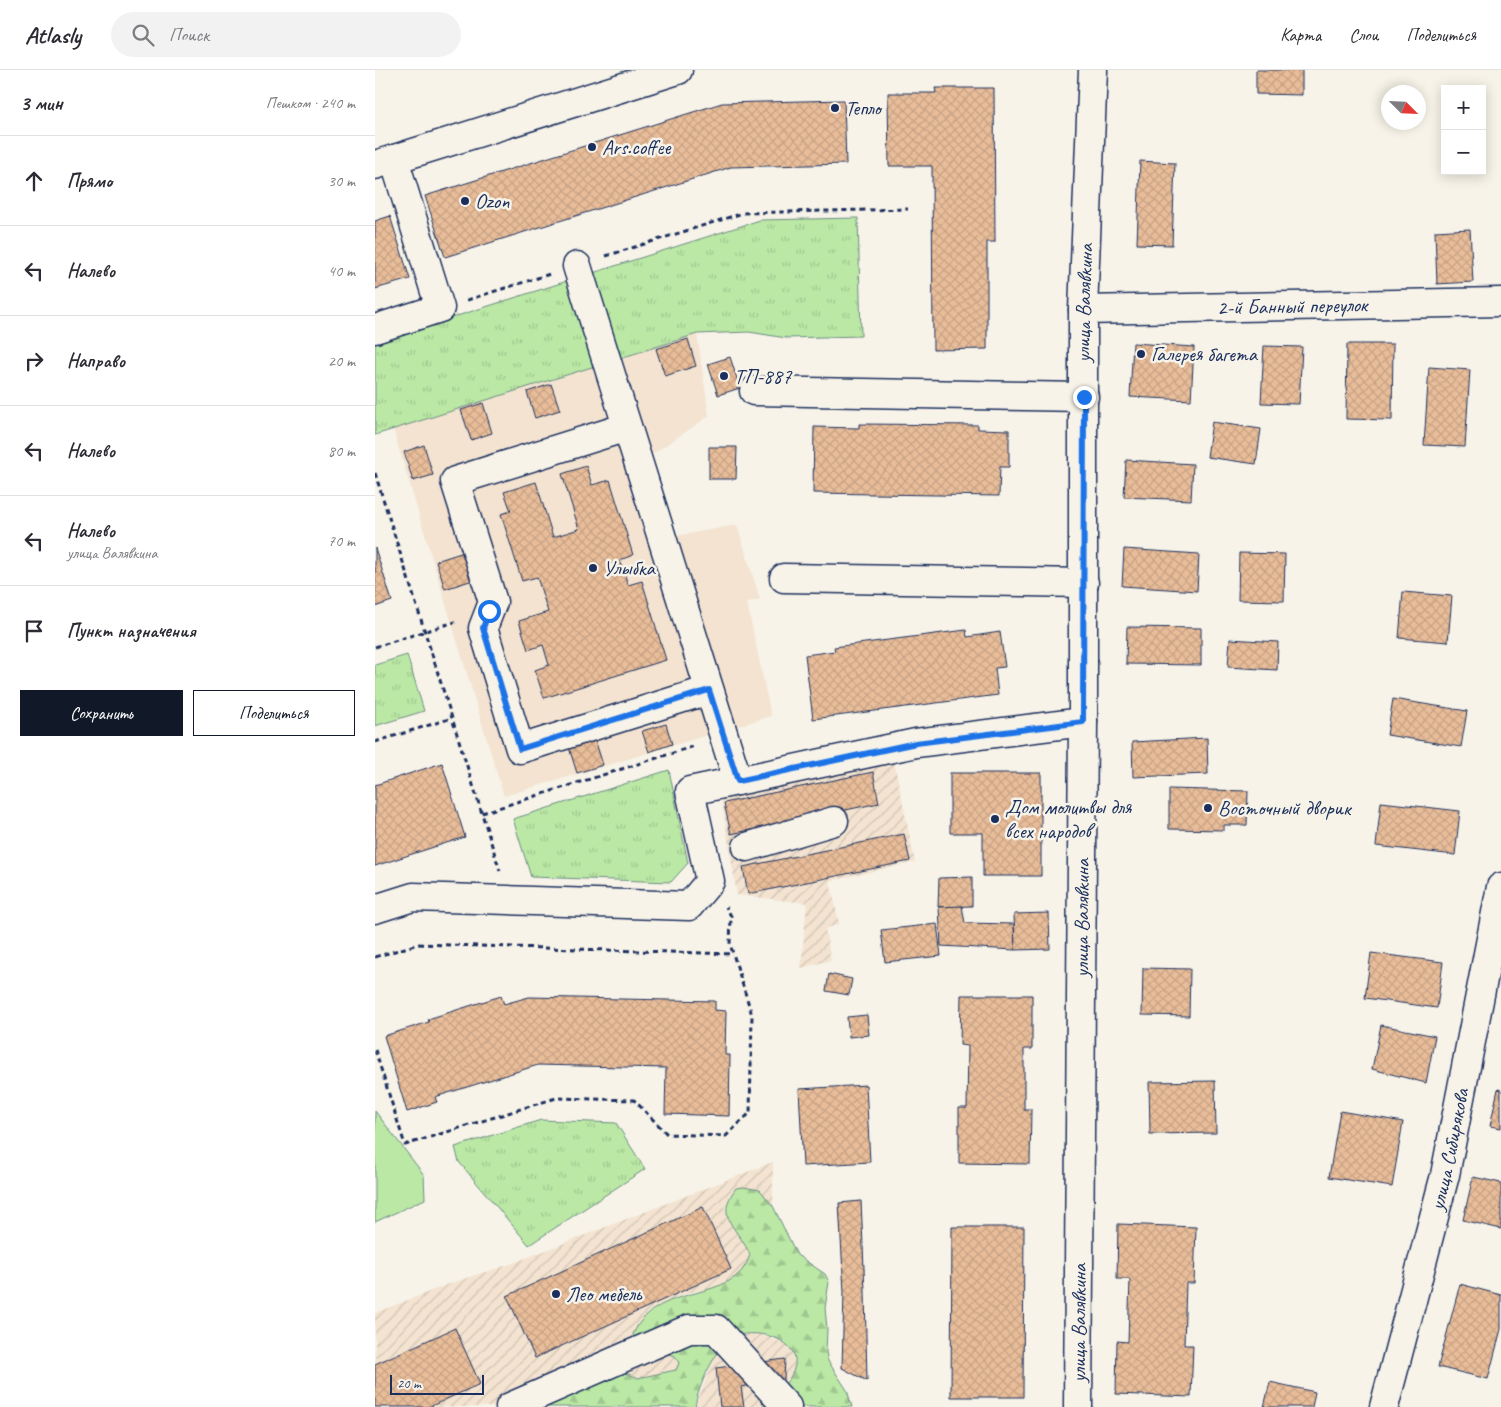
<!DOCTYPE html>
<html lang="ru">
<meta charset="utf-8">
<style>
:root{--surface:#fff;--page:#f2f2f3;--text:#2b2b33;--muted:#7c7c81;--line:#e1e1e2;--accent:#111827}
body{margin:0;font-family:Caveat,sans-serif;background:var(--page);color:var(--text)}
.controls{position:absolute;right:15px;top:15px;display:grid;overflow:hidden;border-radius:0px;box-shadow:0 2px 12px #0003}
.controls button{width:45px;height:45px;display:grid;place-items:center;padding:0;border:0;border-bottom:1px solid var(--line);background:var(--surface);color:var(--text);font:25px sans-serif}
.compass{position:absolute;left:1006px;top:15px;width:45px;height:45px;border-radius:50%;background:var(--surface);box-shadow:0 2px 12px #0003;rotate:114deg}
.scale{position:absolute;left:15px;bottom:12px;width:94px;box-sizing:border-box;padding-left:5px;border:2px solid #1b2f5e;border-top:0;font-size:14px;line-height:18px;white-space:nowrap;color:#1b2f5e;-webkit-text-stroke:4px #f7f3e8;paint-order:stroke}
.stop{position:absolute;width:15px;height:15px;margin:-11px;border:4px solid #1a73e8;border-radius:50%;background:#fff}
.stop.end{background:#1a73e8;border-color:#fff;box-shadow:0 1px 5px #0008}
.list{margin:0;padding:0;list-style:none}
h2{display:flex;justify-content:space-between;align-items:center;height:65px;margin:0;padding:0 20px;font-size:21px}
h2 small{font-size:16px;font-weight:400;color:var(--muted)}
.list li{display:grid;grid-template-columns:32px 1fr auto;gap:15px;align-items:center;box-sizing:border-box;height:90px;padding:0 20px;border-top:1px solid var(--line)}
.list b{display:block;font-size:19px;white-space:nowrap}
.list p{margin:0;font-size:16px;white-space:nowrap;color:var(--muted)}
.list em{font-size:16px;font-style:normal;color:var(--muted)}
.actions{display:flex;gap:10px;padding:15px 20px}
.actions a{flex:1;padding:11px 0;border:1px solid var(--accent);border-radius:0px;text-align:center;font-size:18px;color:var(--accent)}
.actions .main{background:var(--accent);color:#fff}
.icon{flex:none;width:28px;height:28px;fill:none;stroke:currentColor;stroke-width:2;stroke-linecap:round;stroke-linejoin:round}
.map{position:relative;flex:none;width:1126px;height:1337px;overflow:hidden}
header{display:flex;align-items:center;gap:30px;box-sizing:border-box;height:70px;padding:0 25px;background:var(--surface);border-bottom:1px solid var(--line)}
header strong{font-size:24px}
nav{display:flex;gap:28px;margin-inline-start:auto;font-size:18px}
.search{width:350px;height:45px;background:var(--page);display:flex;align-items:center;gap:12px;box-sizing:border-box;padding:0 18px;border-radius:28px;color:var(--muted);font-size:19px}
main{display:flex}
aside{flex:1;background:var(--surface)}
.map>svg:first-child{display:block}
</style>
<header>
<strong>Atlasly</strong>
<div class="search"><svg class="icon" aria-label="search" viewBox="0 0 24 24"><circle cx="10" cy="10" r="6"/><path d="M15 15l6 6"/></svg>Поиск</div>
<nav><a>Карта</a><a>Слои</a><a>Поделиться</a></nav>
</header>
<main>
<aside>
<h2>3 мин<small>Пешком · 240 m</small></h2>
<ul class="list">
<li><svg class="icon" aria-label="ahead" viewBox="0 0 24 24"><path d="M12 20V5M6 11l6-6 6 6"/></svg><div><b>Прямо</b></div><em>30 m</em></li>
<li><svg class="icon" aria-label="left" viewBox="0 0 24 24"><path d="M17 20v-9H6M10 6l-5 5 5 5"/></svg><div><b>Налево</b></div><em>40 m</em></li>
<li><svg class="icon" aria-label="right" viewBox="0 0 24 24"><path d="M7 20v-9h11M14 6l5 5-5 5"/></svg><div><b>Направо</b></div><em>20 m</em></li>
<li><svg class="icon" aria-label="left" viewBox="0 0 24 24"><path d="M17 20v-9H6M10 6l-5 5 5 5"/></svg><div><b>Налево</b></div><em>80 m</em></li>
<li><svg class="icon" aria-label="left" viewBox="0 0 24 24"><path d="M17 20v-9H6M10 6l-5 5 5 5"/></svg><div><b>Налево</b><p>улица Валявкина</p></div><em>70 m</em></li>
<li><svg class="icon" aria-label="arrive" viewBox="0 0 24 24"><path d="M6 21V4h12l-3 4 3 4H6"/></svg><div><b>Пункт назначения</b></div></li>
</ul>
<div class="actions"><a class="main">Сохранить</a><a>Поделиться</a></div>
</aside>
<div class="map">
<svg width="1126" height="1337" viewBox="0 0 1126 1337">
<defs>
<pattern id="industrial-furrows" width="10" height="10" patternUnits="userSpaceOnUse" patternTransform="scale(1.25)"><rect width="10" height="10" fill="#f3e3d0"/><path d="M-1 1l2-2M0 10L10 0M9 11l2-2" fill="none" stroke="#d0c3b5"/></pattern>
<pattern id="forest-firs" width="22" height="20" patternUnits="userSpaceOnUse" patternTransform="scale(1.25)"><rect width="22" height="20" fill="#bbe8a5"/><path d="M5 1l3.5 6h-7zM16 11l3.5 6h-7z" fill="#a0c790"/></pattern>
<pattern id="park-tufts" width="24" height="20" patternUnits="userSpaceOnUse" patternTransform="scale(1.25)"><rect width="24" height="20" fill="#bbe8a5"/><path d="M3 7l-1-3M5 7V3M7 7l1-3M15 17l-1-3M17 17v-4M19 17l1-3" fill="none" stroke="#a0c790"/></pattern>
<pattern id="building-cross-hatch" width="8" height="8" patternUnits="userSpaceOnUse" patternTransform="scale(1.25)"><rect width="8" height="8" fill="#e9bd99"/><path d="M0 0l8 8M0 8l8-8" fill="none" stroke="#c7a386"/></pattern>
</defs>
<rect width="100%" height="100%" fill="#f7f3e8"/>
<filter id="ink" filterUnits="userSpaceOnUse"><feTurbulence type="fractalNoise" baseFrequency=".02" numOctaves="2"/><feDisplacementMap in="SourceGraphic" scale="10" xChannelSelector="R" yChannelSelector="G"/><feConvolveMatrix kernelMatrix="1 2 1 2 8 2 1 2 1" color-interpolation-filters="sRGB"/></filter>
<g filter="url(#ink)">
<!-- built -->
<polygon fill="#f3e3d0" points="322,264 334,346 276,385 301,466 362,455 385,529 372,533 396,646 129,726 18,359"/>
<!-- industrial -->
<g fill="url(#industrial-furrows)">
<polygon points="518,687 540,792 455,811 464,854 450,859 456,890 426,898 432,833 362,825 346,727"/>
<polygon points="398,1092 398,1136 392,1130 357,1123 350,1138 356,1155 371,1174 375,1185 370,1200 351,1213 335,1220 316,1222 295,1230 282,1236 269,1245 283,1280 300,1286 304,1293 301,1300 263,1308 158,1337 0,1337 0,1243 82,1211 133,1195"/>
<polygon points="369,1264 383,1264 411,1274 418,1284 420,1294 416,1306 387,1337 320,1337 338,1291 347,1276 358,1268"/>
</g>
<!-- forest -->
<path fill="url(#forest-firs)" stroke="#6b8c82" d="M 368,1117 L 385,1120 L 398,1136 L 422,1185 L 450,1204 L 454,1212 L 450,1238 L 452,1259 L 451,1282 L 453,1291 L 472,1320 L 477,1337 L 387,1337 C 398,1324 417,1313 420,1295 C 424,1267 376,1257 357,1268 C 341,1277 322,1319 320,1337 L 158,1337 L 246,1301 L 263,1308 L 301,1300 L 304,1293 L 300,1286 L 260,1272 L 258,1264 C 283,1209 360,1236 375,1185 C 364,1158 338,1148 361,1118 Z"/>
<!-- park -->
<g fill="url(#park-tufts)" stroke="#6b8c82">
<polygon points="483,148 486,266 411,268 374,262 322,264 0,365 0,272 385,150"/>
<polygon points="32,585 49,641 0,656 0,595"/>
<polygon points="294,700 313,793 296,812 156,807 138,749"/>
<polygon points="166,1050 241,1053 270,1099 154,1175 84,1092 80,1077"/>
</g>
<!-- pitch -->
<polygon fill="#bbe8a5" stroke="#6b8c82" points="0,1041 49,1105 50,1129 0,1152"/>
<!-- building -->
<g fill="url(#building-cross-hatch)" stroke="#1b2f5e">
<polygon points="881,0 927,0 927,25 881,24"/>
<polygon points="560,18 619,18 620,172 612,172 612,279 558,280 557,96 514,96 513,23 561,23"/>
<polygon points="469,30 471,94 356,97 70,187 50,126 347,33"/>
<polygon points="765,91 800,93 797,175 762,174"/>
<polygon points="15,146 35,209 0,219 0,151"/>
<polygon points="1095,159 1098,212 1062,214 1060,161"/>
<polygon points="313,269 321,296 290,306 281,279"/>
<polygon points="758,273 819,277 816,330 755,327"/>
<polygon points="972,274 1018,274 1017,350 971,349"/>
<polygon points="889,276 927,277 924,334 886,333"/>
<polygon points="355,287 365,318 343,325 333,294"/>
<polygon points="1054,297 1095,300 1090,377 1049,375"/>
<polygon points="176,314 185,340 160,348 152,322"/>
<polygon points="108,333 117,363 96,370 86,340"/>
<polygon points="837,352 886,359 881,394 832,387"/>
<polygon points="484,354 603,355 603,359 634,360 634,397 625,397 624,426 438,423 439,357 484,358"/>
<polygon points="49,375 58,405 38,411 29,382"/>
<polygon points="334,377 362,377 361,409 334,409"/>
<polygon points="751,390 818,394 816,430 749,427"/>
<polygon points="211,396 217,415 235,410 258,485 245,490 253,515 267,511 291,590 169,628 160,600 174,595 168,575 153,580 144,551 173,542 162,507 147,511 126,444 136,441 129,422 161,412 178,467 204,459 187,404"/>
<polygon points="0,478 17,531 0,537"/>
<polygon points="749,479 824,484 822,521 747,516"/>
<polygon points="89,482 98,510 70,519 61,491"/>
<polygon points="864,483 910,484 909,531 863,530"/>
<polygon points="1028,522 1077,526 1073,572 1024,568"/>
<polygon points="752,557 826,558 826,595 751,594"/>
<polygon points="591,560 592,567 625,562 630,597 620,598 623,625 438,649 430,585 460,581 459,577"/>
<polygon points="855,569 903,572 902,600 853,597"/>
<polygon points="1018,629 1092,641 1086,677 1012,665"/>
<polygon points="291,654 297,674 274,682 267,661"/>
<polygon points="217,660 228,695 202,703 191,668"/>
<polygon points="832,668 833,704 758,707 757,672"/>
<polygon points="67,693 90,767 0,796 0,715"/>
<polygon points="498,702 504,733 356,764 349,733"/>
<polygon points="575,703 666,703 666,806 608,806 608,763 575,763"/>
<polygon points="794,719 873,721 872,755 849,755 849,760 794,759"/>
<polygon points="1006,732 1085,741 1080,785 1001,776"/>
<polygon points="529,764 535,791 373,824 368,797"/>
<polygon points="597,807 597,836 563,837 564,808"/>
<polygon points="587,836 590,853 639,854 640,880 566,876 564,837"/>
<polygon points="674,843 675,879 640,880 639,844"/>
<polygon points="562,854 566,886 510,892 506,860"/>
<polygon points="996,883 1068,892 1062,938 990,928"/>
<polygon points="768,898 815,899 814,946 767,945"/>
<polygon points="454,904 477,909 474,925 451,921"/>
<polygon points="586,925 657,925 657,979 649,979 649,1039 656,1039 655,1094 584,1093 584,1038 592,1038 593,976 585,975"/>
<polygon points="126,926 129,934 154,927 340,931 340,940 351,941 350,985 355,985 354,1046 290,1044 291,998 163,995 60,1027 62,1032 32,1042 9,966 54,952 53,949"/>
<polygon points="492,945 494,965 474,967 472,947"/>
<polygon points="1006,955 1060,966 1051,1013 997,999"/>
<polygon points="840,1011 841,1063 775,1064 774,1012"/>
<polygon points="491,1015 495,1092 428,1096 424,1019"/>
<polygon points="1123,1019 1126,1020 1126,1058 1115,1056"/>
<polygon points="965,1041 1028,1052 1017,1117 954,1107"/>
<polygon points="1098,1107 1126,1113 1126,1159 1088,1150"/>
<polygon points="486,1131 490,1221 492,1311 467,1298 469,1222 464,1133"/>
<polygon points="328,1137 356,1199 160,1288 132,1226"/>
<polygon points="743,1154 821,1157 819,1213 811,1213 809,1275 818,1275 816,1327 741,1324 742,1271 753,1272 755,1209 742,1209"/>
<polygon points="577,1157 649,1157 648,1327 576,1327"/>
<polygon points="1085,1214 1126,1225 1126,1259 1113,1309 1063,1297"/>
<polygon points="80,1258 105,1314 54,1337 0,1337 0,1294"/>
<polygon points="410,1289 409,1309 366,1317 369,1337 345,1337 341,1298"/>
<polygon points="895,1312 940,1322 937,1337 889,1337"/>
</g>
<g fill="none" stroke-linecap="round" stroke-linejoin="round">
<defs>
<g id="minor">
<polyline points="0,95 303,0"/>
<polyline points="202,196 363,711"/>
<path id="s1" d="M 708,240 L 1126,232"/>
<polyline points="0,259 65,238 19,89"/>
<polyline points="379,321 709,327"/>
<polyline points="252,357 80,411 118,532 108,558 145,679 334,620"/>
<polyline points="409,508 709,513"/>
<polyline points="372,777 459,751"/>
<polyline points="0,839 38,827 314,836 335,811 315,721 541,673 708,652"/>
<polyline points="135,1337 314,1259 341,1259 412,1337"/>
<path id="s2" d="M 703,1337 L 708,652 L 708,240 L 718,0"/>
<path id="s3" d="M 1009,1337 L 1070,1105 L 1126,817"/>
</g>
</defs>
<!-- minor casing -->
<use href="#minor" stroke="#1b2f5e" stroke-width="31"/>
<!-- path -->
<g stroke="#1b2f5e" stroke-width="3" stroke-dasharray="5 4" stroke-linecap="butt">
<polyline points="231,186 368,143 533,139"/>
<polyline points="92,230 175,204"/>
<polyline points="0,403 125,801"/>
<polyline points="0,577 80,552"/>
<polyline points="0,672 77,648"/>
<polyline points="107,743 320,676"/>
<polyline points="0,887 43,874 358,884"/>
<polyline points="0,980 30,1075 181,1028 259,1030 292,1064 351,1066 375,1043 377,945 355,874 356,846 351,837"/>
</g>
<!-- minor -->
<use href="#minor" stroke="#f7f3e8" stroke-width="28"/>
</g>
</g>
<g fill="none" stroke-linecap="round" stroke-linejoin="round" filter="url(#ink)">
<!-- route -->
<polyline stroke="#1a73e8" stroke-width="6" points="114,541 108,558 145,679 334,620 363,711 541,673 708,652 709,327"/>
</g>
<!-- markers -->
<g fill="#1b2f5e" stroke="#f7f3e8" stroke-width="2">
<circle cx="460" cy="38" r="5"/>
<circle cx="217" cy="77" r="5"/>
<circle cx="90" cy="131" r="5"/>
<circle cx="766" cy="284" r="5"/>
<circle cx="349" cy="306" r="5"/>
<circle cx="218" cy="498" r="5"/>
<circle cx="833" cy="738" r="5"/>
<circle cx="620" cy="749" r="5"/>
<circle cx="181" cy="1224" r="5"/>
</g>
<g text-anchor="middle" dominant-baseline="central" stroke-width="5" stroke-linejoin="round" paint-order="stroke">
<!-- poi labels -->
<g font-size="21" fill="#1b2f5e" stroke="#f7f3e8" text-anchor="start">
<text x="470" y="38">Тепло</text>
<text x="227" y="77">Ars.coffee</text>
<text x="100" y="131">Ozon</text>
<text x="776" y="284">Галерея багета</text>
<text x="359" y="306">ТП-887</text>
<text x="228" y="498">Улыбка</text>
<text x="630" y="737">Дом молитвы для<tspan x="630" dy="24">всех народов</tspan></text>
<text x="843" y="738">Восточный дворик</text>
<text x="191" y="1224">Лео мебель</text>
</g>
<!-- street labels -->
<g font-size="21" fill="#1b2f5e" stroke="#f7f3e8">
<text stroke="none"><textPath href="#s2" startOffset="1104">улица Валявкина</textPath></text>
<text stroke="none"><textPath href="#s1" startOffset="209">2-й Банный переулок</textPath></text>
<text stroke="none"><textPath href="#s2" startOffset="489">улица Валявкина</textPath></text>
<text stroke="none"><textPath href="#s3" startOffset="266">улица Сибирякова</textPath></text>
<text stroke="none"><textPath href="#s2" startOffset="84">улица Валявкина</textPath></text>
</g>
</g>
</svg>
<div class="controls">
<button>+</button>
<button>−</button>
</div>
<svg class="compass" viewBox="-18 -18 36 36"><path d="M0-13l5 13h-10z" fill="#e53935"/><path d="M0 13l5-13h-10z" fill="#7c7c81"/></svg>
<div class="scale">20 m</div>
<div class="stop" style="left:114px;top:541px"></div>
<div class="stop end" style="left:709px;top:327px"></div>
</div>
</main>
